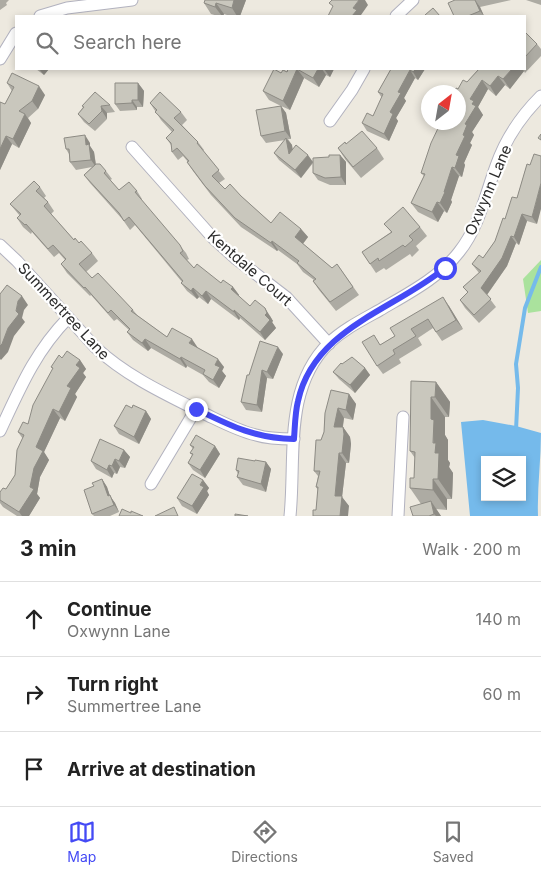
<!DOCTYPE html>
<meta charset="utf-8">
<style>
:root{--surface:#fff;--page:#f2f2f2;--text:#222;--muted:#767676;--line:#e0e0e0;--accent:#444af5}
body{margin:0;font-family:Inter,sans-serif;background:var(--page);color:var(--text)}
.controls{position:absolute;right:15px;bottom:15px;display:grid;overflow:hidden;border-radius:0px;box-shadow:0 2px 8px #0003}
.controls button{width:45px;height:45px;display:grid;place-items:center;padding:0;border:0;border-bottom:1px solid var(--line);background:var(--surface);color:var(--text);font:25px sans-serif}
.compass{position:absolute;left:421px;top:85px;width:45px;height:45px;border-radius:50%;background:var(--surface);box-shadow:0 2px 8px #0003;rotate:31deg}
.stop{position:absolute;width:15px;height:15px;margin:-11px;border:4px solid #444af5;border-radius:50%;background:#fff}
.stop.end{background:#444af5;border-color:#fff;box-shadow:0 1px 5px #0008}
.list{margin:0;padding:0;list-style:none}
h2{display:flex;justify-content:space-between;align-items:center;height:65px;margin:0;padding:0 20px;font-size:21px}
h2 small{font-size:16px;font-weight:400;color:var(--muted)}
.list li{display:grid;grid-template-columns:32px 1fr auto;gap:15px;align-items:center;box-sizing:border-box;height:75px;padding:0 20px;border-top:1px solid var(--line)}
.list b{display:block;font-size:19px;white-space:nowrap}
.list p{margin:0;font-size:16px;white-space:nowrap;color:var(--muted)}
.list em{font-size:16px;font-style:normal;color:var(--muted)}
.icon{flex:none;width:28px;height:28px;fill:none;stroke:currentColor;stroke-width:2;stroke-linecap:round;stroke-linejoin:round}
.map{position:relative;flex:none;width:541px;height:516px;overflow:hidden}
.search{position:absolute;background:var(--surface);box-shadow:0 2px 8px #0003;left:15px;right:15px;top:15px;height:55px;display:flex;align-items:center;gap:12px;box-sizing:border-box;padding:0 18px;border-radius:0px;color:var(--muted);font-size:19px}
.sheet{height:290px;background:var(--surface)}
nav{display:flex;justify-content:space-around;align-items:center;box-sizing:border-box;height:70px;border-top:1px solid var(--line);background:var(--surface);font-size:14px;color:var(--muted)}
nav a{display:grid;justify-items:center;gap:2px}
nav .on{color:var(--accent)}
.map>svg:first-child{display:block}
</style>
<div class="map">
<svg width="541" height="516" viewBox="0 0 541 516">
<rect width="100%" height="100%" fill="#ede9df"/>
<!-- green -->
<polygon fill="#aae29d" points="541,260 541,311 528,313 523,279"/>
<!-- water -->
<path fill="#75baeb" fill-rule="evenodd" d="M 483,420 L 516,426 L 541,433 C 541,461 537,488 538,516 L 470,516 L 461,422 ZM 485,460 L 522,460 L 522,497 L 485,497 Z"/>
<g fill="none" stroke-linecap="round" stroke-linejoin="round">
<!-- stream -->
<polyline stroke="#75baeb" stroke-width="4" points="516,430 518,388 516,364 525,308 541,267"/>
<defs>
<g id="street">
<polyline points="40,16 67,8 132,0"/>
<polyline points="396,16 413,0"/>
<polyline points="0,59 16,33"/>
<polyline points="330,121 352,90 364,69"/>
<polyline points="132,147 213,238 235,258 286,297 329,344"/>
<path d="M 0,245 L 17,261 L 95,347 C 126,376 165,394 203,413 C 220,421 238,431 256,435 C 269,439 282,439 294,439"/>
<path d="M 0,431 C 20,388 35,352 68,318"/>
<polyline points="151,484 196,409"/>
<path d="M 290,516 C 296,458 283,388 329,343 C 344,329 362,320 380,310 C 407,294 439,278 459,252 C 479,227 485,196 496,166 C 505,140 522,115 541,96"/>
<polyline points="398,516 403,417"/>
</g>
</defs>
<!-- street casing -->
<use href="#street" stroke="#b2b2bf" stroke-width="13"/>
<!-- street -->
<use href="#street" stroke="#fff" stroke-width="11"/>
</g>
<!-- wall -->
<g fill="#adaba3">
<polygon points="0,0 9,0 6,3 7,5 0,10"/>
<polygon points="246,0 240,16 230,16 224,14 223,16 218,16 211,14 204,3"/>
<polygon points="455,0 511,0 480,7 484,16 454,16"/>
<polygon points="526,0 541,0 541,5"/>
<polygon points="525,32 537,44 541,49 541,56 525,73 524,71 510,89 505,85 496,96 488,89 478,107 483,115 472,132 474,135 470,143 472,145 464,163 465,165 462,177 459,176 451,200 452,202 447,213 444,211 438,222 418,212 411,203 424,176 421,173 458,89 467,82 479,69 525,69"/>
<polygon points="36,69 49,69 44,75"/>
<polygon points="288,69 334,69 330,77 326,75 319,87 304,78 290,110 281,106 286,113 291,139 288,139 292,145 292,150 313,162 340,155 346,162 346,185 330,185 318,180 313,173 313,163 301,178 279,160 274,153 285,140 266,143 261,136 281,106 269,100 263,91 281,73 287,72"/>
<polygon points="391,69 425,69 418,80 415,78 404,98 406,101 396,118 398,121 389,141 367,131 362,123 373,116 382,98 378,92"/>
<polygon points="7,83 45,95 38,109 28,118 31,123 19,148 12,144 0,170 0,102 5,104 12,91"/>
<polygon points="138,83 144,91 143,107 137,107 137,110 120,111 115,104"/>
<polygon points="150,103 181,112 187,120 182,125 198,142 204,150 203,151 225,179 219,183 225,189 241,196 271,223 301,229 308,237 303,244 332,268 337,264 359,295 336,311 319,290 313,281 314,280 303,272 297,264 278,250 277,251 241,227 211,195 193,171 187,162 188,162 183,156 178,160 172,152 171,145 166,138 172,132 161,120"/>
<polygon points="110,105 115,112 107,113 107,119 95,131 84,122 78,114 83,107"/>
<polygon points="90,143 90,146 94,152 96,164 106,171 112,179 110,180 119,190 137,191 142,199 141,200 186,253 189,259 187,260 194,268 221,283 233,287 239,295 238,296 250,306 270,316 273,321 272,322 276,328 265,340 240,318 239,320 211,299 208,304 199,297 197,299 187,291 181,283 182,282 135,225 130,230 123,220 90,183 84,175 92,167 76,170 70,162 69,154 66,149"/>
<polygon points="346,144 377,148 384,159 361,178 345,159 338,148"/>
<polygon points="527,164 537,224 527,221 519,245 516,243 507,266 487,295 496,307 479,323 465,308 460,300 468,293 463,287 479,273 472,264 483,258 495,241 517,198"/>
<polygon points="40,187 46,196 44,198 48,202 54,211 51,214 74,240 92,253 98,261 86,272 92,278 133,310 138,316 167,337 197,347 224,367 222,371 226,376 219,388 209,382 203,375 187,366 186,368 151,348 148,351 133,340 127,332 129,330 117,319 114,321 91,295 90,296 67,273 61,264 65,260 59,253 54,257 32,232 31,234 23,227 17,218 20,216 10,204"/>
<polygon points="384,224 420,227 427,236 416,246 419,250 412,257 410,254 386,270 384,268 376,273 362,252 391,232"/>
<polygon points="449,306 463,329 442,341 433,328 418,338 422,345 399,359 401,363 383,374 377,366 380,345 395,336"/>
<polygon points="283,354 273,379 267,378 262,412 246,410 241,402 249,375"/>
<polygon points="62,358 80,360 86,369 83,373 86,377 75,394 77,397 65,421 60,418 44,452 49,460 40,477 37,494 40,498 29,516 17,516 3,507 0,503 0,492 6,489 15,475 23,439 18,432 28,424 53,369 51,367"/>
<polygon points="342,364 365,368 370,375 355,393 339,379 333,372"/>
<polygon points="436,382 450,402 449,417 445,417 445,435 448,440 448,460 450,463 449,467 453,473 452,499 447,499 447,510 436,509 441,516 413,516 421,504 410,488 414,478 415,458 410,451"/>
<polygon points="349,394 356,404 353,420 344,418 343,427 350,437 351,444 349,463 346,463 342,497 349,506 316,510 318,490 316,487 318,476 314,471 321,440 324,432 325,413"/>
<polygon points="132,408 146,411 151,419 139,444 119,434 114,426"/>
<polygon points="190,445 215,446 220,454 205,478 193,470 188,463 192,455 190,453 193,449"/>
<polygon points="124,450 130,457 125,468 120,467 117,474 114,473 112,478 96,469 91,461"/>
<polygon points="255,461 266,462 271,469 266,492 243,485 237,477 238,474 236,470"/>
<polygon points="102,479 107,487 110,496 115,503 119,512 110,516 94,516 92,514 94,486"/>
<polygon points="203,480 209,488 207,491 209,495 197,514 182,506 177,498"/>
</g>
<!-- shaded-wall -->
<g fill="#8d8b84">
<polygon points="234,0 246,0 240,16 237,16 232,8"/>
<polygon points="359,0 365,0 368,5 361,15 361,16 352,16 353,8"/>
<polygon points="475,0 480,7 484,16 480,11"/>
<polygon points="216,3 224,14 223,16 222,16 215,7"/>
<polygon points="39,69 49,69 44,75"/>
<polygon points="297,69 304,78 290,110 283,101"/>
<polygon points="318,69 322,69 326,75 319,87 313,78"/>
<polygon points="324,69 334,69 330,77"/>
<polygon points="416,69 425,69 418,80 413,72"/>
<polygon points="512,69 522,69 524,71 510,89 503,79"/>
<polygon points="410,70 415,78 404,98 406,101 396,118 398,121 389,141 384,134 390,112 398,92"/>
<polygon points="498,76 505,85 496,96 490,86"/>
<polygon points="482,80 488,89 478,107 483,115 472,132 474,135 470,143 472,145 464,163 465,165 462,177 455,168 456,155 465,124 470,99"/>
<polygon points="138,83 144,91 143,107 138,100"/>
<polygon points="39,86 45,95 38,109 32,101"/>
<polygon points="132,100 137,107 137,110 132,103"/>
<polygon points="101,106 107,113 107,119 102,111"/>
<polygon points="281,106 286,113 291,139 285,131"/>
<polygon points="25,114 31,123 19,148 13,139"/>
<polygon points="85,135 90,143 90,146 94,152 96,167 91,160 86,145"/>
<polygon points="6,136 12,144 0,170 0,149"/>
<polygon points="286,138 292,145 295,161 289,154"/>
<polygon points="308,155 313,162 301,178 295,170"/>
<polygon points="340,155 346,162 346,185 341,177"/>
<polygon points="452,167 459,176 451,200 452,202 447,213 440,203"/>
<polygon points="541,183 541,209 537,224 532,217"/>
<polygon points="437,202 444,211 438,222 432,212"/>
<polygon points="522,214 527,221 519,245 514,237"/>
<polygon points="301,229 308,237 301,246 295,237"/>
<polygon points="511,236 516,243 507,266 486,296 481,288"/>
<polygon points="272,241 278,250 277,251 271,243"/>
<polygon points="233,287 239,295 237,298 231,289"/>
<polygon points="193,288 199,297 197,299 191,291"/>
<polygon points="206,291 211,299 208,304 202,296"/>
<polygon points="22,296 28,305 24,310 22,318 25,322 14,336 8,352 1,360 0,359 0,346 16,311 18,301"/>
<polygon points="443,297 449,306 463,329 456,320"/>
<polygon points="265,308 270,316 273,321 272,322 276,328 265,340 260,332 265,315"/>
<polygon points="234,310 240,318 239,320 234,312"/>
<polygon points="145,339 151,348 148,351 142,343"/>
<polygon points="192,339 198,348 189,343"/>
<polygon points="278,347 283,354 273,379 267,372"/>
<polygon points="181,357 187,366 186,368 180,359"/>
<polygon points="218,359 224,367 222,371 226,376 219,388 213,380 215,365"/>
<polygon points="80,360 86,369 83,373 86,377 75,394 77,397 65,421 59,412 67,386 76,365"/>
<polygon points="365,368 370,375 355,393 350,385"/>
<polygon points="262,370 267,378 262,412 257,405"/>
<polygon points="436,382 450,402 449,417 435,397"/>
<polygon points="349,394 356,404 353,420 346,410"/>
<polygon points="431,397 445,417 445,435 448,440 448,460 450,463 449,467 453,473 452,499 438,479 431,419"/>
<polygon points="338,408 344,418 341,437 334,427"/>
<polygon points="53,409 60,418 44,452 49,460 40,477 37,494 40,498 29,516 22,516 19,512 30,487 36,447"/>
<polygon points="146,411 151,419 139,444 134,437"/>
<polygon points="343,427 350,437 351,444 349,463 342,453"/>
<polygon points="215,446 220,454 205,478 200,470"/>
<polygon points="124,450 130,457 125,468 119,461"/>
<polygon points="339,453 346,463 342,497 349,506 348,516 340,516 335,496"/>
<polygon points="115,459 120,467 117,474 112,466"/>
<polygon points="266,462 271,469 266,492 261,484"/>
<polygon points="109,465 114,473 112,478 107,470"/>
<polygon points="102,479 107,487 110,496 115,503 119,512 108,496"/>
<polygon points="433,479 447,499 447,510 433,490"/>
<polygon points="203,480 209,488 207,491 209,495 197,514 192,506"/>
<polygon points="431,501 441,516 436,516 434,514"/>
</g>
<!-- building -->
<g fill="#c9c7bd" stroke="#8d8b84">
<polygon points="205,0 234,0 232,8 216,3 215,7 204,3"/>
<polygon points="332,0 359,0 353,8 357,10 352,16 328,16 333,6 329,3"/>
<polygon points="455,0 475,0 480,11 468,16 454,16 448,3"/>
<polygon points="433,8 440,16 426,16 425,15"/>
<polygon points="525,32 537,44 525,57"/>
<polygon points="274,69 281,73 283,70 287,72 288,69 318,69 313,78 297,69 283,101 263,91"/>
<polygon points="391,69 416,69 413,72 410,70 398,92 401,93 390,112 393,114 384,134 362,123 367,113 373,116 383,94 378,92"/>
<polygon points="479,69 512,69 503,79 498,76 490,86 482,80 470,99 474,101 472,104 476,106 465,124 467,125 463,135 465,136 456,155 459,156 455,168 452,167 444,192 445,192 440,203 437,202 432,212 411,203 425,174 421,173 431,143 441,122 458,122 458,92 453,92 456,88 458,89 463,80 467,82"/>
<polygon points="12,73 39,86 32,101 19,111 25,114 13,139 6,136 0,149 0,102 5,104 14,87 7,83"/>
<polygon points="115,83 138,83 138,100 132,100 132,103 115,104"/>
<polygon points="95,92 110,105 101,106 102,111 89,124 78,114 84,107 82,106"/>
<polygon points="160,92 181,112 174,118 198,142 197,143 219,170 212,176 225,189 230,184 241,196 271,223 280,212 301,229 295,237 332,268 337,264 353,287 330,302 313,281 316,279 297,263 299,261 272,241 271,243 235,218 205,186 187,162 189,161 177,148 172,152 171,143 166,138 174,130 155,112 157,110 150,103"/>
<polygon points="281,106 285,131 261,136 256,110"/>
<polygon points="362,131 377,148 353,167 338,148 345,142 346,144"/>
<polygon points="541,134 541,140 538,138"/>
<polygon points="85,135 86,145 89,144 91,160 70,162 69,149 66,149 64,138"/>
<polygon points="286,138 289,154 296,145 308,155 295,170 274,153"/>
<polygon points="534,154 541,156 541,183 532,217 522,214 514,237 511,236 502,258 481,288 491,299 474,315 460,300 468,292 463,287 481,271 472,264 479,255 483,258 495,241 503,218 505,219 512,197 517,198 527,164 530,165"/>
<polygon points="329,155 340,155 341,177 325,178 313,173 313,158 329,157"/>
<polygon points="96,164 100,164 106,171 104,173 119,190 129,182 137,191 135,192 180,245 183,251 180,253 194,268 197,264 221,283 223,280 233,287 231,289 250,306 255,300 265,308 267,313 265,315 270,320 260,332 234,310 234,312 206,291 202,296 193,288 191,291 181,283 183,281 129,217 124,221 119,213 84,175"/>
<polygon points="34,181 40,187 36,191 48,202 44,206 74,240 75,238 79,243 81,241 92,253 79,264 92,278 98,273 133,310 131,311 167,337 172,328 192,339 189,343 218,359 215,365 220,367 213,380 203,374 205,370 181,357 180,359 145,339 142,343 127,332 130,329 111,310 108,313 85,287 84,288 61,264 66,259 53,245 48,249 26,224 25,225 17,218 21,214 10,204"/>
<polygon points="403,207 420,227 409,236 413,240 405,247 403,245 379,261 378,258 370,264 362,252 392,232 384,224"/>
<polygon points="7,285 22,296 18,301 16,311 19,314 8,328 2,344 0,346 0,294"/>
<polygon points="443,297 456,320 436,332 428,319 411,329 416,336 393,350 395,354 377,366 362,342 374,335 380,345 395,336 390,328"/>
<polygon points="260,341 278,347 267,372 262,370 257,405 241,402 247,375 249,375"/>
<polygon points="67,351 80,360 76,365 80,368 67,386 71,388 59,412 53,409 36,447 43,451 34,468 30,487 34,489 19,512 0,500 0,492 3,488 6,489 15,475 17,450 24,435 18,432 23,422 28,424 33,405 53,368 51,367 59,355 62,358"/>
<polygon points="352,357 365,368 350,385 333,372 341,363 342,364"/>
<polygon points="411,381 436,382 435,397 431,397 431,419 434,420 433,443 436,443 435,453 439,453 438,479 433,479 433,490 410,488 410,478 414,478 415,452 410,451"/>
<polygon points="331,390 349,394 346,410 338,408 334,427 343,427 344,434 342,453 339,453 335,496 342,496 340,516 313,516 313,510 316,510 318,487 316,487 320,471 314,471 316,440 321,440 324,432 325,413"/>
<polygon points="126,405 132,408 133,405 146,411 134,437 114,426"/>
<polygon points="196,435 215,446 200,470 188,463 193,454 190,453 194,447 190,445"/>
<polygon points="100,439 124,450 119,461 115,459 112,466 109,465 107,470 91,461"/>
<polygon points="238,458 255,461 255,460 266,462 261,484 237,477 239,471 236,470"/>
<polygon points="192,474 203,480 200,485 204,487 192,506 177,498"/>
<polygon points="102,479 108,496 110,495 114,505 92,514 84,490 94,486 92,483"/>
<polygon points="431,501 434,514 429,516 413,516 410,507"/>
<polygon points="174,507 178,516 155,516"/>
<polygon points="122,509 131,513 131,511 143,516 119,516"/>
<polygon points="235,514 248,516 235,516"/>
</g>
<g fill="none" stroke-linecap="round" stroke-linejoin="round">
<!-- route -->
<path stroke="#444af5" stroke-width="6" d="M 196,409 C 231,426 254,438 294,439 C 295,426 295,413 298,401 C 314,328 394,310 445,268"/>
</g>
<g text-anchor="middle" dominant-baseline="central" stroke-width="4.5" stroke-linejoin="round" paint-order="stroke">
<!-- street labels -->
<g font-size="15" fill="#2c2c2c" stroke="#fff">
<text transform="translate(488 190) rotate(-67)">Oxwynn Lane</text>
<text transform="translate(250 268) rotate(41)">Kentdale Court</text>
<text transform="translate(64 311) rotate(47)">Summertree Lane</text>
</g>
</g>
</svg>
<div class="controls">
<button><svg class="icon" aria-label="layers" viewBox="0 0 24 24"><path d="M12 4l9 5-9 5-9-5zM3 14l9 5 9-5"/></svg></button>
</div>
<svg class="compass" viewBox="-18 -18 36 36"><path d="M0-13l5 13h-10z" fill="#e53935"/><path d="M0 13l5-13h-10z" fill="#767676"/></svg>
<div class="stop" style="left:445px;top:268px"></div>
<div class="stop end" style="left:196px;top:409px"></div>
<div class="search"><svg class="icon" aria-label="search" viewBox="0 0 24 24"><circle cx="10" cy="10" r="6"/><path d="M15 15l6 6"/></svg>Search here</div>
</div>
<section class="sheet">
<h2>3 min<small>Walk · 200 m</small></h2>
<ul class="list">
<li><svg class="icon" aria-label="ahead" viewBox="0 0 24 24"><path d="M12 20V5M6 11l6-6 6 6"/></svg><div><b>Continue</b><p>Oxwynn Lane</p></div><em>140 m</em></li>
<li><svg class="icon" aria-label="right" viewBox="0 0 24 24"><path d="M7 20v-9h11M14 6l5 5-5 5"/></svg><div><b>Turn right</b><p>Summertree Lane</p></div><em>60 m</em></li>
<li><svg class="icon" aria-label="arrive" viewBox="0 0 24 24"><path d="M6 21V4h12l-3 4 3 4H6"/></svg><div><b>Arrive at destination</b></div></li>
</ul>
</section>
<nav>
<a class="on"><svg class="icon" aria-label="map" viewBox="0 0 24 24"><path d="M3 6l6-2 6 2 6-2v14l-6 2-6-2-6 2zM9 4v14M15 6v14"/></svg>Map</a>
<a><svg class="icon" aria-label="directions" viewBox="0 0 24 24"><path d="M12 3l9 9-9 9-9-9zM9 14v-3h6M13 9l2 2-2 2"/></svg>Directions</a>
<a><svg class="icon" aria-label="saved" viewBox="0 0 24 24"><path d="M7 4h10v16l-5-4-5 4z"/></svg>Saved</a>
</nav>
